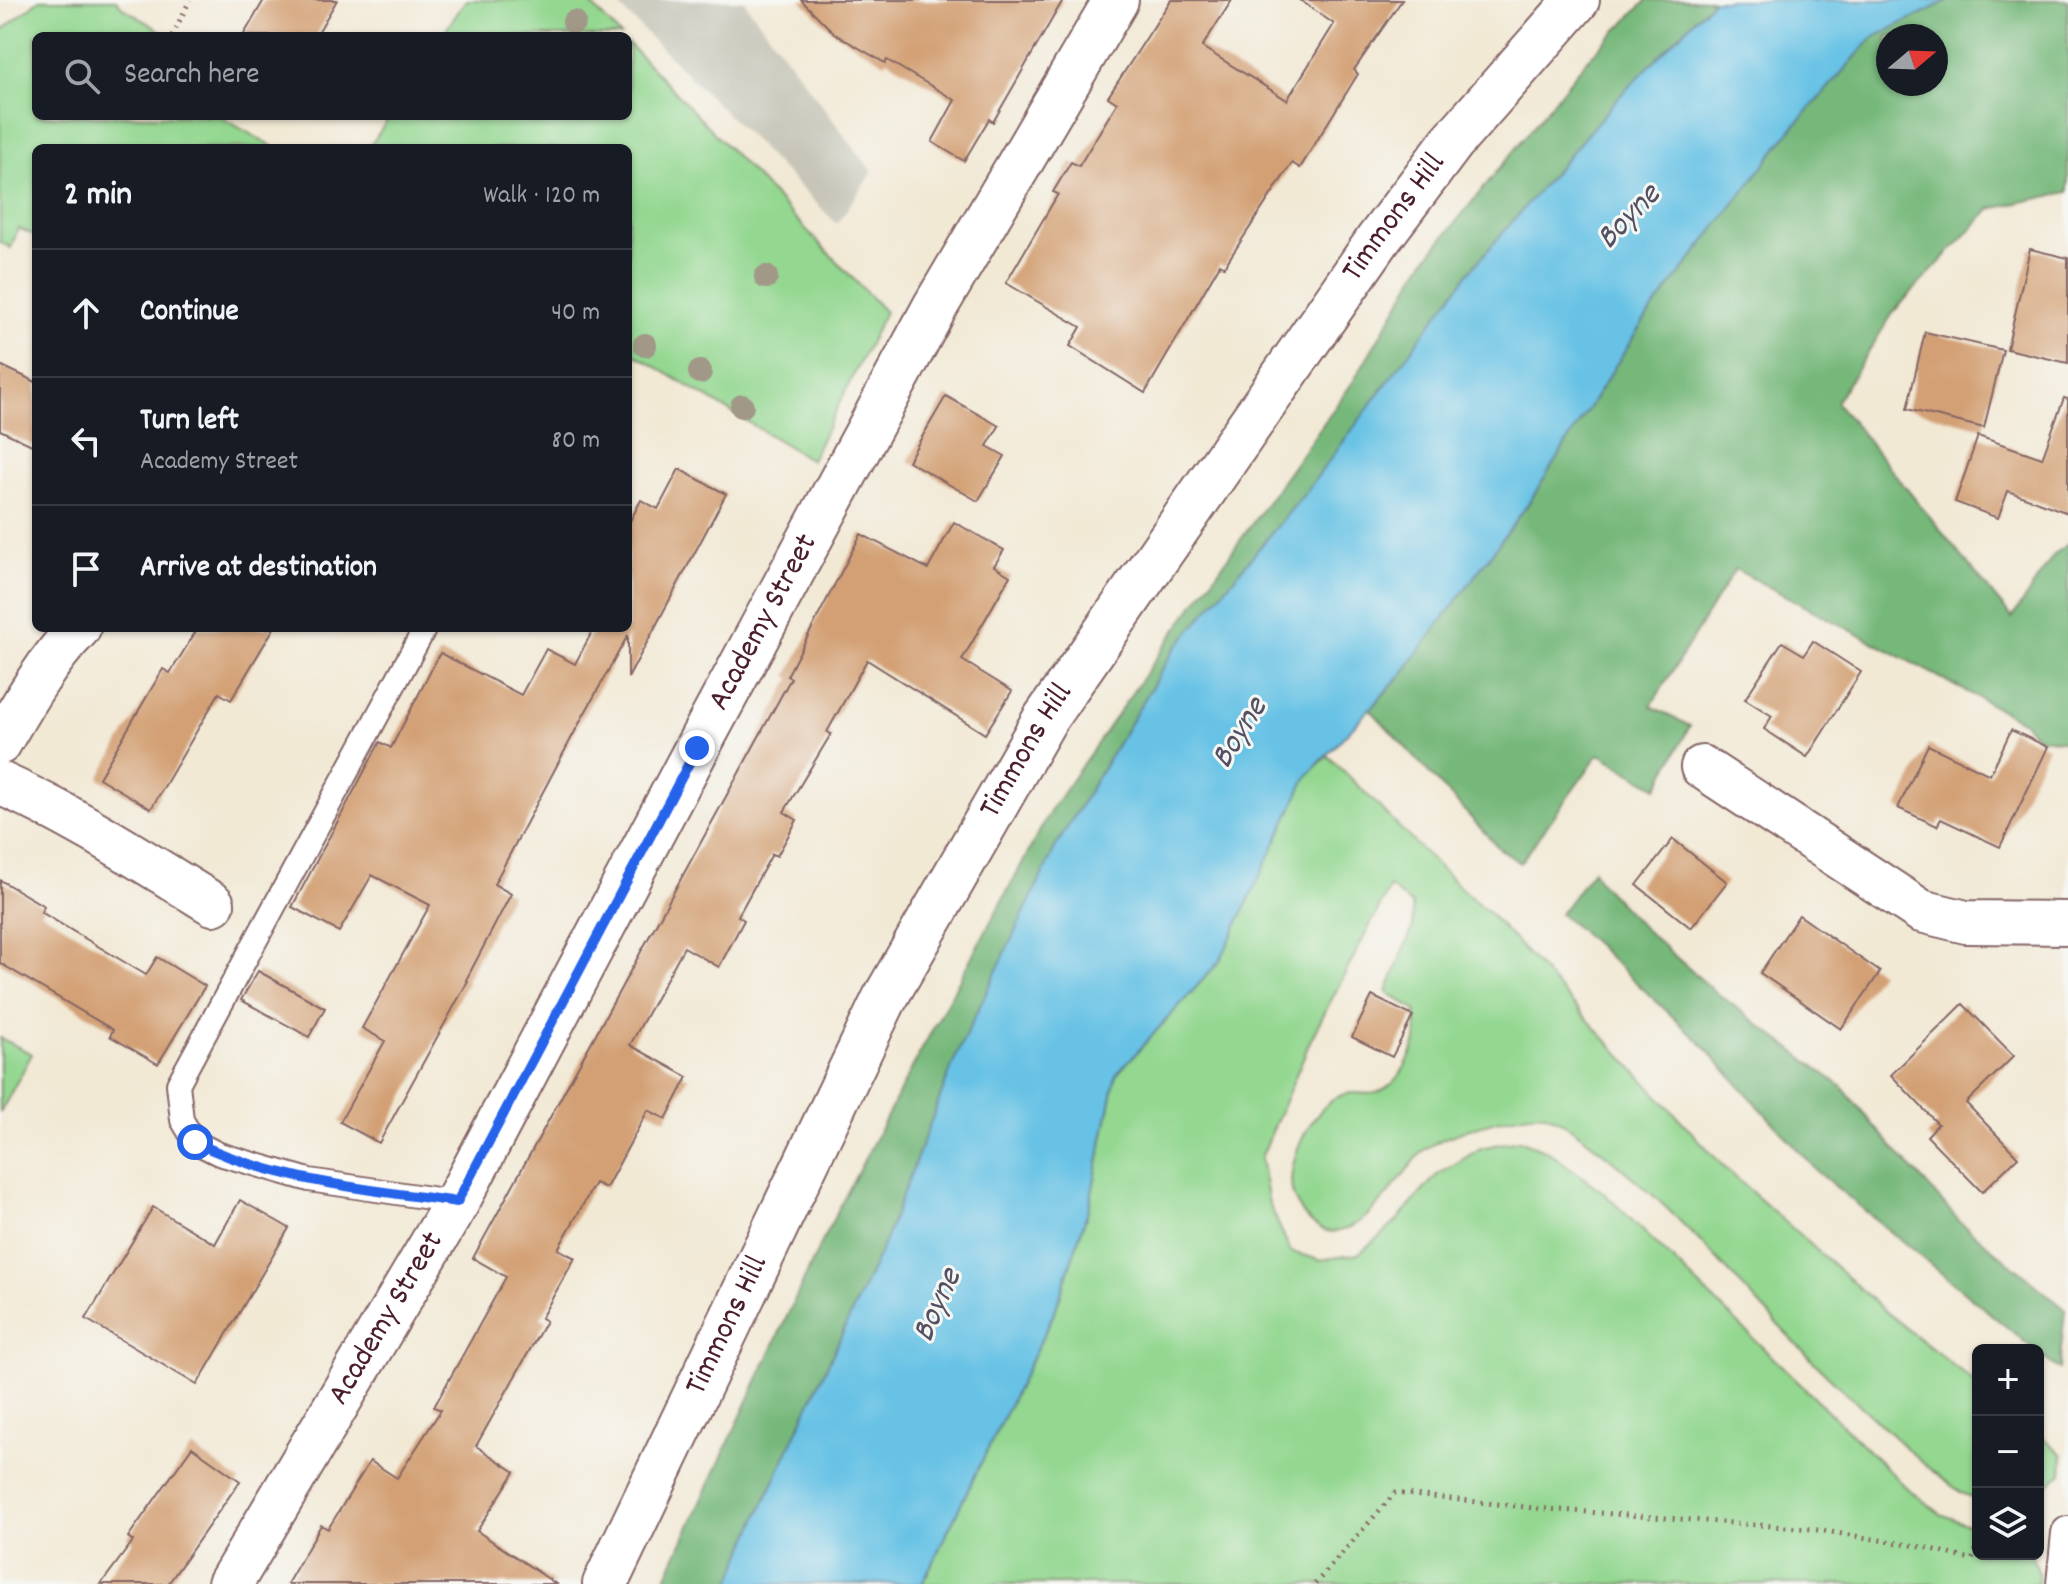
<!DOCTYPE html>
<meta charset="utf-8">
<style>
:root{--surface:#171b24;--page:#242831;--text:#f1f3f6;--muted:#9ea1a6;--line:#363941}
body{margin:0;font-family:Dekko,sans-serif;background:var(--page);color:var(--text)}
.controls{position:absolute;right:24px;bottom:24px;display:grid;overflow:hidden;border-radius:12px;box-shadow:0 2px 6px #0004}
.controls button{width:72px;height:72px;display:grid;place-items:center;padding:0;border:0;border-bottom:2px solid var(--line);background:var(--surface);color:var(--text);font:40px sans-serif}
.compass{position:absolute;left:1876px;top:24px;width:72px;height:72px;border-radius:50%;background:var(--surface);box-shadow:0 2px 6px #0004;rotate:71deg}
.stop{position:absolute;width:24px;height:24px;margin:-18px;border:6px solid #2563eb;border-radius:50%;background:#fff}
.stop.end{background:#2563eb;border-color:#fff;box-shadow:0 2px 8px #0008}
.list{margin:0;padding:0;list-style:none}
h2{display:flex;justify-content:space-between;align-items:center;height:104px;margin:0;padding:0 32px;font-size:34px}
h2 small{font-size:26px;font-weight:400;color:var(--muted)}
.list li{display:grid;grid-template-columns:52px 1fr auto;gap:24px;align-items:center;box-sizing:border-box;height:128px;padding:0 32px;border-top:2px solid var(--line)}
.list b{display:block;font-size:30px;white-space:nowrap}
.list p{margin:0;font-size:26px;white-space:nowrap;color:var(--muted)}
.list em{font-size:26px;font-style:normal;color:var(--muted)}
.icon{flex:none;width:44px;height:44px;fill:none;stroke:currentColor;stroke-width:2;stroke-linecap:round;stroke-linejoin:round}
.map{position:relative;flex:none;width:2068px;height:1584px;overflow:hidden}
.search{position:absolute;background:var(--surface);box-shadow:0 2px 6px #0004;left:32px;top:32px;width:600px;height:88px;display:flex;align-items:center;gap:20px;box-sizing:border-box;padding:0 28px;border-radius:12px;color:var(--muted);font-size:30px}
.panel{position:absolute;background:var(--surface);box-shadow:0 2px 6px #0004;left:32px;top:144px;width:600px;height:488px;border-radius:12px}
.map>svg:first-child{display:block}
</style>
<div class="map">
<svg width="2068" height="1584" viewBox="0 0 2068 1584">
<rect width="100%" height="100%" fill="#f6f6f2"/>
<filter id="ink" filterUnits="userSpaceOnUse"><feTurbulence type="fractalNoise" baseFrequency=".0125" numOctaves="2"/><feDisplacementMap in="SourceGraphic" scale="16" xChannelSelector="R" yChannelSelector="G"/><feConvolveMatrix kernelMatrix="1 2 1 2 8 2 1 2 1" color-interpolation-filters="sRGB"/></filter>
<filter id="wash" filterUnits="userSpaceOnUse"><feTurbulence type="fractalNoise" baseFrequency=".006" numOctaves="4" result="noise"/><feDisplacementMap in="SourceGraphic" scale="32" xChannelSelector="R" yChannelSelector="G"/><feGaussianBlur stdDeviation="1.8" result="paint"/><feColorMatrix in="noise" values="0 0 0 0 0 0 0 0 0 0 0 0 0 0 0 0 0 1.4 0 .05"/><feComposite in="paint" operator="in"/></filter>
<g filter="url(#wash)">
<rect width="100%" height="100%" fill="#f2e9d5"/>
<!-- industrial -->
<polygon fill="#c6c5b8" points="613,0 743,0 872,172 837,224"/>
<!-- green -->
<g fill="#93d790" stroke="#6e7b5e" stroke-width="2">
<polygon points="39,0 116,0 122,7 164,33 163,36 36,36 36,116 219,116 275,148 36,148 36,236 18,228 11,248 0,242 0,32"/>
<polygon points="466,0 587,0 621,36 442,36"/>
<polygon points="628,43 885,312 811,460 628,350 628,148 369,148 390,116 628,116"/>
<path d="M 1328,756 C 1383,808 1432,865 1490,914 L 1725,1168 L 1887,1313 L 1978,1385 L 1978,1502 C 1938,1480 1908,1450 1875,1419 C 1853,1399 1830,1379 1809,1357 C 1751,1298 1698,1234 1636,1180 C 1613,1161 1575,1126 1548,1115 C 1529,1107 1438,1136 1423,1151 C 1392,1184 1339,1280 1296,1202 C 1279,1172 1311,1106 1342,1095 C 1363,1088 1369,1103 1393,1083 C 1401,1076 1413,1053 1416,1041 C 1418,1032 1416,1020 1416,1011 L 1387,992 L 1413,927 L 1412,905 L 1390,887 L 1311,1039 L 1261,1158 L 1269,1204 L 1291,1252 L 1320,1260 L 1358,1254 L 1394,1224 L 1436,1176 L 1481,1148 L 1519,1140 L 1547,1151 L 1603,1192 L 1909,1490 L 1941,1514 L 1978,1529 L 1978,1554 L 2026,1554 L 2033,1557 L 2038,1572 L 2038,1584 L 922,1584 L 1055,1311 L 1089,1207 L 1116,1075 L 1220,961 L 1304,777 Z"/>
<polygon points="0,1038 32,1054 0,1113"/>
<polygon points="2038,1433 2063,1455 2062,1473 2038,1493"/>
</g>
<!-- forest -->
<g fill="#76b87a" stroke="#606c52" stroke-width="2" fill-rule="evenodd">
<polygon points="1647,0 1714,0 1617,99 1470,271 1306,492 1174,650 1055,848 957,1054 884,1243 759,1514 730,1584 663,1584 822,1241 922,1049 1051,810 1157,657 1353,382 1422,264 1586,61"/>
<path d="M 1949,0 L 2068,0 L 2068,192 L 1990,209 L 1895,310 L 1836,402 L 2012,618 L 2053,556 L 2068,543 L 2068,742 L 2037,737 L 2024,722 L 1735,569 L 1651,706 L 1690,726 L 1657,788 L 1599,754 L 1520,863 L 1499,848 L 1370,709 L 1402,674 L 1528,504 L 1643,322 L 1790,131 L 1872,38 ZM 1888,36 L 1936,36 L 1936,84 L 1888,84 Z"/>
<polygon points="1593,870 1598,880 1641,926 1713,990 1842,1087 1880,1133 1960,1222 2065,1309 2059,1370 1818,1172 1704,1046 1591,940 1560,914"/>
</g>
<!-- water -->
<polygon fill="#67c2e5" stroke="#587088" stroke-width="2" points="1714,0 1949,0 1872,38 1790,131 1643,322 1528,504 1402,674 1307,776 1220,961 1116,1075 1089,1207 1055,1311 922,1584 730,1584 759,1514 884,1243 957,1054 1055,848 1174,650 1306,492 1470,271 1617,99"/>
<g id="blocks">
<!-- building -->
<g fill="#d3a075">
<polygon points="264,0 337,0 316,36 243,36"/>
<polygon points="801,0 1063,0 993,122 989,119 964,161 932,142 955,100 887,60 885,63 835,34"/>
<polygon points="1171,0 1232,0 1202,47 1287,100 1334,24 1300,0 1402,0 1354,70 1358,74 1300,168 1292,163 1224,267 1220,264 1145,393 1070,346 1081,327 1006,283 1058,194 1053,192 1071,162 1079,166 1117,103 1108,97"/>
<polygon points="2030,249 2068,258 2068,363 2007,349"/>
<polygon points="1925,332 2003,350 1984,428 1907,409"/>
<polygon points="0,365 36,382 36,447 0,430"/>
<polygon points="946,396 999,426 987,446 1005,456 978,501 908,461"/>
<polygon points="2064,398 2068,399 2068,513 2008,491 1998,518 1955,502 1978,436 2042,458"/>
<polygon points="679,469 726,494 628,678 628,635 581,720 494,884 511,894 466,980 468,981 379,1143 340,1122 385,1041 362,1028 430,905 372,875 339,932 292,907 380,742 391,748 440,653 521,695 546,649 575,664 594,628 628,628 628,525 641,500 658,509"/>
<polygon points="954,522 1004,550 994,566 1010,576 962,660 1012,691 985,734 867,660 827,732 831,734 784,812 797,820 777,856 772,854 738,916 744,920 719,967 684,947 630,1045 688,1077 666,1119 648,1110 606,1188 595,1183 558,1249 575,1258 541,1318 546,1321 476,1446 515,1472 477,1531 556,1584 287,1584 321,1525 328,1529 370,1461 397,1478 441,1410 434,1407 506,1277 473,1258 791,678 787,676 861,534 928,569"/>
<polygon points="198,628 274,628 231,700 219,693 151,809 99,778 163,669 170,673"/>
<polygon points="1813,641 1861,672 1807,757 1764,729 1772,716 1745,699 1782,642 1804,655"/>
<polygon points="2011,730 2048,747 2000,847 1941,819 1937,826 1898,808 1928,745 1990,775"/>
<polygon points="1673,839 1727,882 1691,928 1637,885"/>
<polygon points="0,880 44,906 41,912 146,975 157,957 205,986 158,1064 110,1036 113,1030 0,963"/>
<polygon points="1799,915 1880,972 1841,1029 1760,973"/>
<polygon points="258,971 325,1008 309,1037 241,1000"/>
<polygon points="1372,996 1413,1016 1392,1057 1352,1037"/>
<polygon points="1963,1004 2014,1056 1966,1103 2018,1157 1982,1192 1927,1136 1938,1124 1891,1075"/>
<polygon points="240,1200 289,1228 197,1385 86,1319 153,1207 215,1244"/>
<polygon points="192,1447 240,1481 168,1584 101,1584 133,1541 128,1537"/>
</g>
</g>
</g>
<g filter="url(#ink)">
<use href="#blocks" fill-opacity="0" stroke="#856666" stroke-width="2"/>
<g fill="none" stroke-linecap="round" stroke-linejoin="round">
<defs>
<polyline id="service" points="425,628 178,1084 182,1120 195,1142 219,1154 309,1180 457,1202"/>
<polyline id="pedestrian" points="2063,1584 2068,1533"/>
<g id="minor">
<path d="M 0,743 C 23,703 47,661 79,628"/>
<polyline points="1702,767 1921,911 1966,922 2068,923"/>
<path d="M 0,783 C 74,816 143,861 213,904"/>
</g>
<g id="tertiary">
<path id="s1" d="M 230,1584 L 457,1202 L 697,748 L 935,307 L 1116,0"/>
</g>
<g id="secondary">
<path id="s2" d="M 605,1584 L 884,1000 L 1045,719 L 1378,240 L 1452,142 L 1577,0"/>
</g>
</defs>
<!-- service casing -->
<use href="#service" stroke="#856666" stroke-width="26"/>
<!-- pedestrian casing -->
<use href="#pedestrian" stroke="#856666" stroke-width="36"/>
<!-- minor casing -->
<use href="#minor" stroke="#856666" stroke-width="46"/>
<!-- tertiary casing -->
<use href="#tertiary" stroke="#856666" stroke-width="48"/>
<!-- secondary casing -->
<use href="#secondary" stroke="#856666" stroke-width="48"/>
<!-- path -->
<g stroke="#856666" stroke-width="5" stroke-dasharray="2 6" stroke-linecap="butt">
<polyline points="172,36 190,0"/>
<polyline points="1315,1584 1395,1493 1534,1508 1812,1529 1929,1548 1972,1560 1978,1545"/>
</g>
<!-- service -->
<use href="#service" stroke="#fff" stroke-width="22"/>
<!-- pedestrian -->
<use href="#pedestrian" stroke="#fff" stroke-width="32"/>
<!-- minor -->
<use href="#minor" stroke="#fff" stroke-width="42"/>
<!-- tertiary -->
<use href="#tertiary" stroke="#fff" stroke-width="44"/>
<!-- secondary -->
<use href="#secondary" stroke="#fff" stroke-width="44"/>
</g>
<!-- trees -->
<g fill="#a29888">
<circle cx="574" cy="22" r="12"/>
<circle cx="766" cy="277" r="12"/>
<circle cx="645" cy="345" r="12"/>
<circle cx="700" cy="372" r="12"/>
<circle cx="742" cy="406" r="12"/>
</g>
</g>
<g fill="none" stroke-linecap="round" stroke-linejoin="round" filter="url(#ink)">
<!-- route -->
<path stroke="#2563eb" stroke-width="10" d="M 195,1142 C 276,1182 369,1189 457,1202 L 697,748"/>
</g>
<g text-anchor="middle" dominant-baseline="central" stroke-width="6" stroke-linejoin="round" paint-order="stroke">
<!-- street labels -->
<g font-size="32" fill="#4a1f2b" stroke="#f6f6f2">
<text stroke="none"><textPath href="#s2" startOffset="1582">Timmons Hill</textPath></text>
<text stroke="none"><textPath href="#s1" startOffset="1100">Academy Street</textPath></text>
<text stroke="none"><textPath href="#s2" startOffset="934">Timmons Hill</textPath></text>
<text stroke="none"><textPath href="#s1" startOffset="308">Academy Street</textPath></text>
<text stroke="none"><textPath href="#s2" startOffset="286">Timmons Hill</textPath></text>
</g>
<!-- water labels -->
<g font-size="34" font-style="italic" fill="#535063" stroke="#f6f6f2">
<text transform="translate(1630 218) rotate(-46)">Boyne</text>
<text transform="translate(1241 734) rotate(-58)">Boyne</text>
<text transform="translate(939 1306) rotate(-66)">Boyne</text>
</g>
</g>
</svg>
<div class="controls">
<button>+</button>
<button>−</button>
<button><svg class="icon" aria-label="layers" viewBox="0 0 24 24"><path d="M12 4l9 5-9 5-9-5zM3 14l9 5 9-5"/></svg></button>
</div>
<svg class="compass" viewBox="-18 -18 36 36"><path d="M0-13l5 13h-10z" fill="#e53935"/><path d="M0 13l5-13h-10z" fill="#9ea1a6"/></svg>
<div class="stop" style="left:195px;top:1142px"></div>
<div class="stop end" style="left:697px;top:748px"></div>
<div class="search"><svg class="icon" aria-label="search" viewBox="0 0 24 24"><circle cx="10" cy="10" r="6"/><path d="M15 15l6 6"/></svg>Search here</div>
<section class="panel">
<h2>2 min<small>Walk · 120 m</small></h2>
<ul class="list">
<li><svg class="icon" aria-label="ahead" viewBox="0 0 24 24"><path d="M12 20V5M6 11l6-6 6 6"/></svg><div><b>Continue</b></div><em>40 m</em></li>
<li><svg class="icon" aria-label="left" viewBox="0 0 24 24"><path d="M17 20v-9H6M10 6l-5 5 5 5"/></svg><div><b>Turn left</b><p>Academy Street</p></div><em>80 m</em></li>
<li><svg class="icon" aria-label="arrive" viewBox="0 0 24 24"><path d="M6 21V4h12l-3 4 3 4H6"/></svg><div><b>Arrive at destination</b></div></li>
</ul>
</section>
</div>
